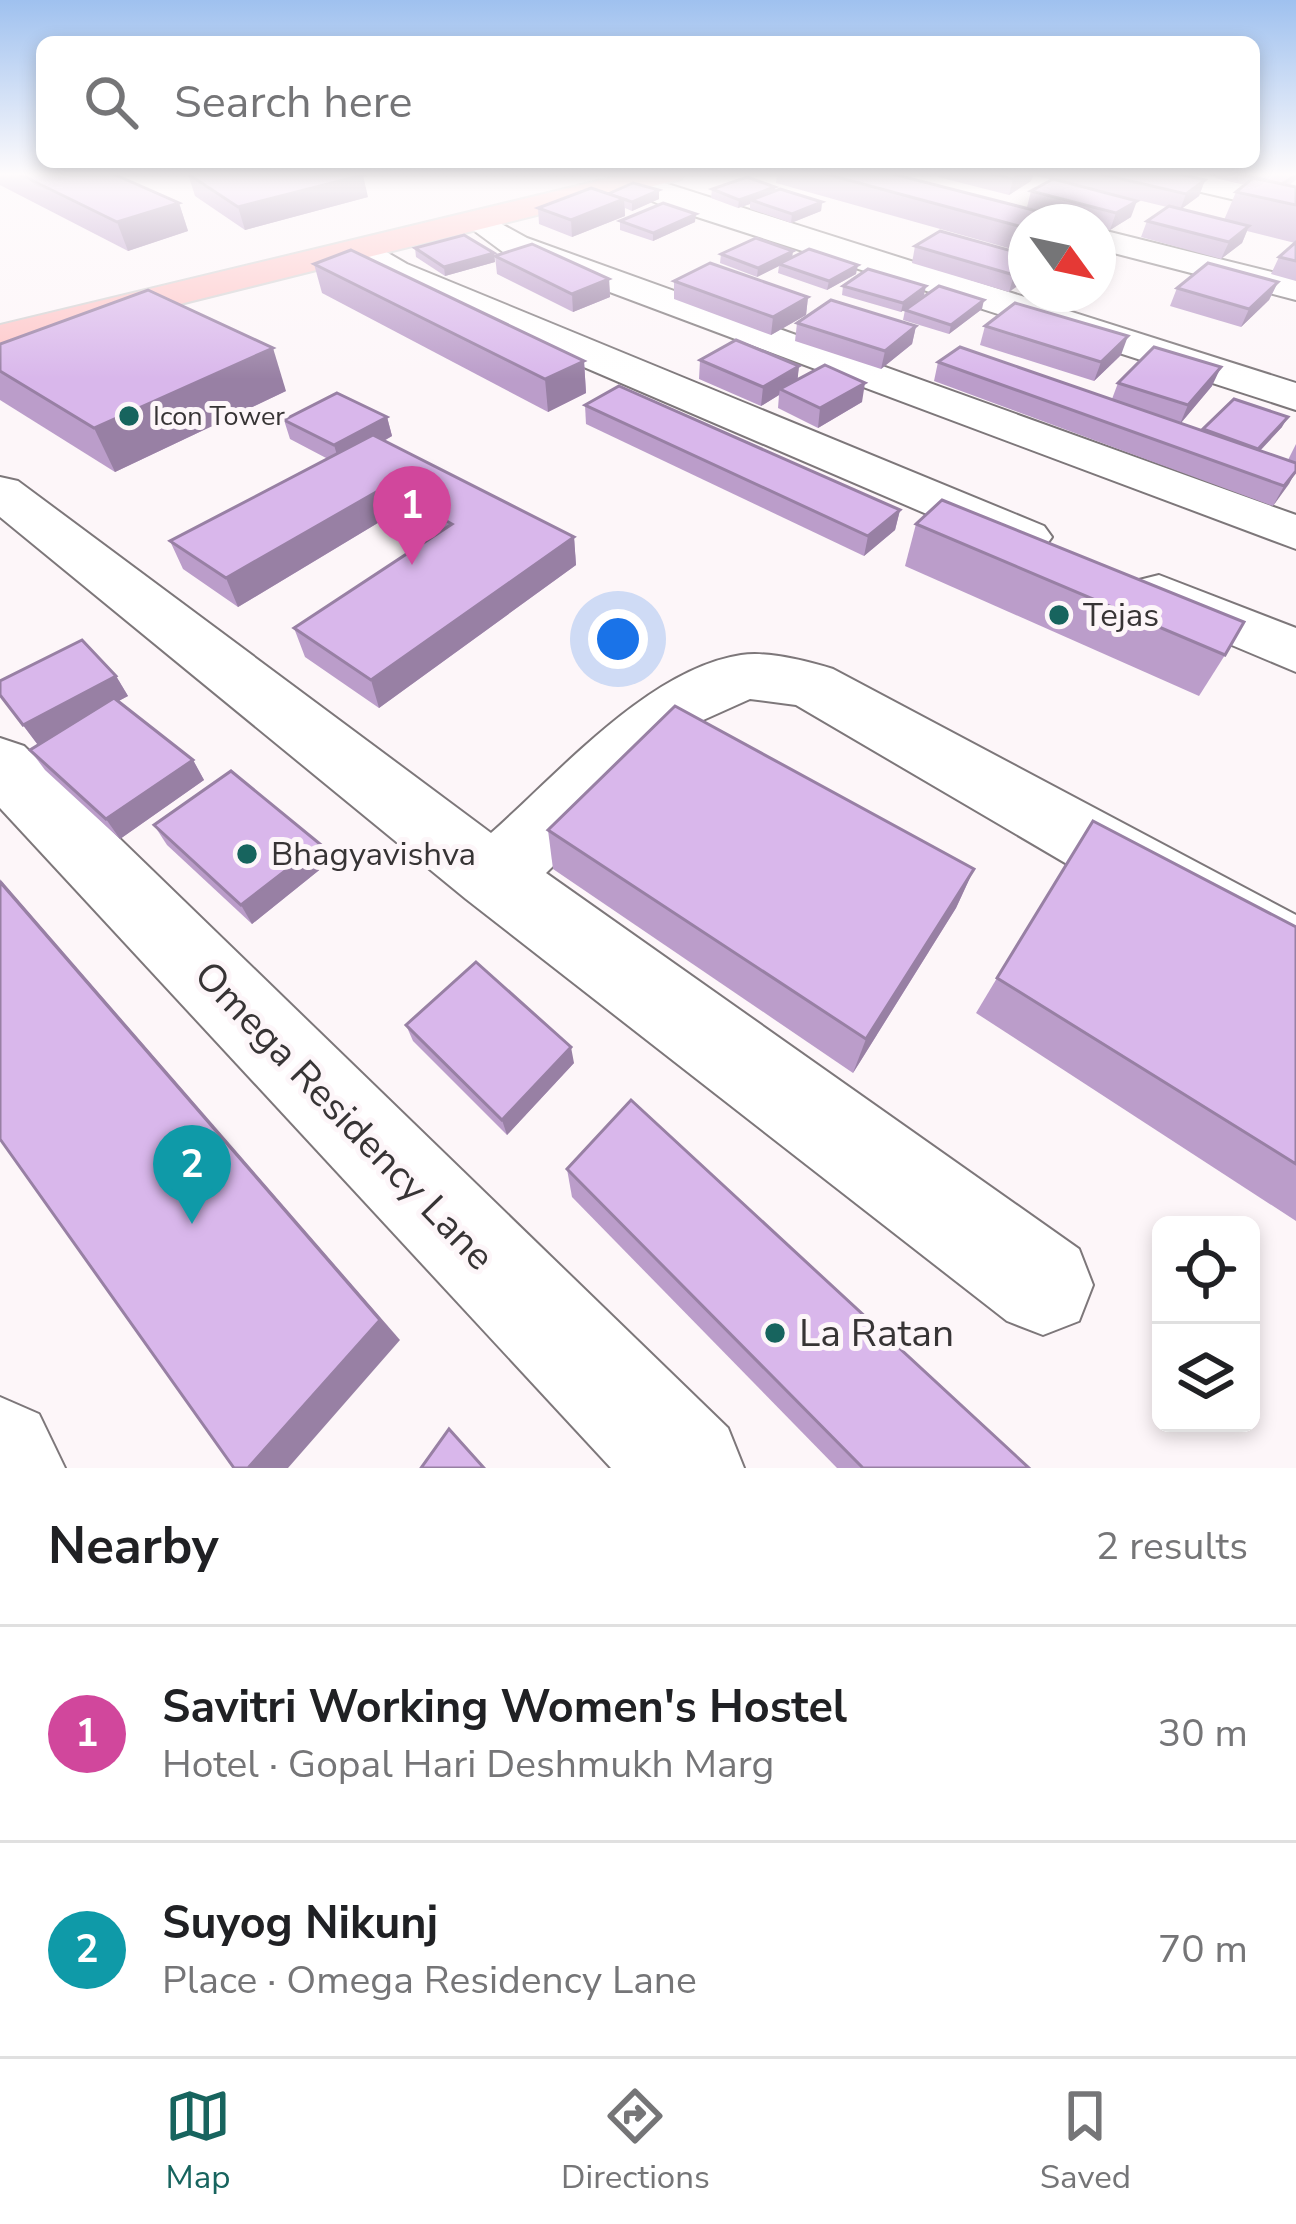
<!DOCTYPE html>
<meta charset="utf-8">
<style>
:root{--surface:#fff;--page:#f6f6f6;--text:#202124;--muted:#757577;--line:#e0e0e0;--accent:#17645e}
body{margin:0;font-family:"Nunito Sans",sans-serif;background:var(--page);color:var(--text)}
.controls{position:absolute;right:36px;bottom:36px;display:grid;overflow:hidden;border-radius:18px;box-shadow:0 6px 18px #0003}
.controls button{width:108px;height:108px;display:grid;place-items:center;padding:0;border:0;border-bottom:3px solid var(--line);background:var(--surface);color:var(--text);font:60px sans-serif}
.compass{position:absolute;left:1008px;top:204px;width:108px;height:108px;border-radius:50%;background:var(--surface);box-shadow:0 6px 18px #0003;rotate:123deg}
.you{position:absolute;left:618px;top:639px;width:42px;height:42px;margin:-30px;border:9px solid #fff;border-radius:50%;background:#1a73e8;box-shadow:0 0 0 18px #1a73e833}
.badge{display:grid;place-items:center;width:78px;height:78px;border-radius:50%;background:var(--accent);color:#fff;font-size:39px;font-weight:700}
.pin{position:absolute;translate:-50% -99px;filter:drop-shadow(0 3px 6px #0008)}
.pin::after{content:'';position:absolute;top:63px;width:42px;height:36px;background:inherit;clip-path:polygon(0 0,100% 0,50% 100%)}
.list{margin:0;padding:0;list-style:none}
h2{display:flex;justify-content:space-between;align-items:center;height:156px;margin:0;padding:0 48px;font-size:51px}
h2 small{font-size:39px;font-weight:400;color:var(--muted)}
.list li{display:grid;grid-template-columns:78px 1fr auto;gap:36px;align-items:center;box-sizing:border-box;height:216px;padding:0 48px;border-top:3px solid var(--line)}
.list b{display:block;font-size:45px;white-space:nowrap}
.list p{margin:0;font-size:39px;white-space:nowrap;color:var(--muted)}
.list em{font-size:39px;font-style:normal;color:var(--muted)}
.icon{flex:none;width:66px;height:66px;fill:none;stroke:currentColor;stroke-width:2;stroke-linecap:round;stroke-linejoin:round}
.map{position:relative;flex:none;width:1296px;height:1468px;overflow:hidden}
.search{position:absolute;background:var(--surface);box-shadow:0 6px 18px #0003;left:36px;right:36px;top:36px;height:132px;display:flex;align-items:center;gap:30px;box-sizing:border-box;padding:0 42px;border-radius:18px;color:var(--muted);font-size:45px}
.sheet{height:588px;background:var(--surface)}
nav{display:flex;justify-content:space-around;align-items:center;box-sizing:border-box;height:168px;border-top:3px solid var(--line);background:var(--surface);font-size:33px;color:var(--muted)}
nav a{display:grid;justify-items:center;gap:6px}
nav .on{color:var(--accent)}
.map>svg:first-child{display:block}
</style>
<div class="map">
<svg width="1296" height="1468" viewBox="0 0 1296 1468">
<rect width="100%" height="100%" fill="#fdf6f9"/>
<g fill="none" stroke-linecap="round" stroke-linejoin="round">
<defs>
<g id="minor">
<polygon points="633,173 1296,383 1296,410 666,207 624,189 620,182"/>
<polygon points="1143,173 1200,173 1287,192 1296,195 1296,209 1287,212 1158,182"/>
<polygon points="478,211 527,238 1296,515 1296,549 503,252 461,221"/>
<polygon points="1098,229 1296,278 1296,300 1098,249"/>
<polygon points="364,239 407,264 1044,526 1052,537 1044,548 1025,553 1006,548 381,280 346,250 352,243"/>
<path d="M 0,477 L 18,481 L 491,833 C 559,773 649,669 741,655 C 768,651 807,661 833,669 L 1296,915 L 1296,992 L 1268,982 L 796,705 L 750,699 L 701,721 L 546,873 L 1079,1249 L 1093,1285 L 1079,1321 L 1043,1335 L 1007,1321 L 466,899 L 0,517 Z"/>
<polygon points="1159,575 1296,628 1296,672 1139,606 1130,593 1139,580"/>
<polygon points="0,738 24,746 728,1428 744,1468 611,1468 0,808"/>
<polygon points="0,1397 39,1414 65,1468 0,1468"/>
</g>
<polygon id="major" points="631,173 685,173 681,179 0,349 0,325"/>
</defs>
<!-- minor casing -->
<use href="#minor" stroke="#7d777a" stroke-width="4"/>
<!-- major casing -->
<use href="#major" stroke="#d3d2d3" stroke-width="4"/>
<!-- minor -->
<use href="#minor" fill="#fff" fill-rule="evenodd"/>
<!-- major -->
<use href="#major" fill="#fec6c8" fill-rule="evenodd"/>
</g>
<!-- wall -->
<g fill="#bb9dca">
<polygon points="0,173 111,173 179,203 188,231 128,251 0,185"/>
<polygon points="777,173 889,173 1026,222 1026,253 776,183"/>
<polygon points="938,173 1175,173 1205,180 1199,196 1181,209 1224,220 1236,192 1245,185 1215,178 1217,173 1296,173 1296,180 1289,185 1296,187 1296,281 1271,274 1279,257 1295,243 1247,231 1242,243 1221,259 1141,237 1147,221 1167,207 1096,190 1131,217 1110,230 1098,227 1098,222 1082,222 1027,207 1031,191 1052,180 1033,175 1031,181 1009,195 938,177"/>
<polygon points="188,174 368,197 245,230 195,196"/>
<polygon points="775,187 775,191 822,202 821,211 791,223 750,209 750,204 738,208 711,198 712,189"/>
<polygon points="607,194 659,199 632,211 625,208 625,216 572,237 539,224 538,208"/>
<polygon points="620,221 695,222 653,241 620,230"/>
<polygon points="915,246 1026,255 1009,292 912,263"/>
<polygon points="415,248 494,253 495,262 445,276 416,257"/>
<polygon points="721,254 792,257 856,274 827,290 778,273 779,266 757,277 720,263"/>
<polygon points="495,256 609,279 610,297 573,312 497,274"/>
<polygon points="314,264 584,361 586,393 548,412 322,293"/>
<polygon points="674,281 808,297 806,315 771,335 674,299"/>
<polygon points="1278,282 1269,300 1241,327 1170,306 1177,288"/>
<polygon points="843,286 924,295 901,312 842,295"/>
<polygon points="982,309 949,334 903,320 905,310"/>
<polygon points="797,323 916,326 912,344 881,369 795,341"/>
<polygon points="985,326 1121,355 1094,381 980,345"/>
<polygon points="0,344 286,391 115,472 0,400"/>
<polygon points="700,360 799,366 797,380 862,402 818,428 778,408 779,395 761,406 699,379"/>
<polygon points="938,362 1112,399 1118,383 1212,386 1181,423 1202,430 1282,427 1260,451 1288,460 1296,444 1296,472 1273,506 934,381"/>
<polygon points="585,405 900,510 895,530 864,556 586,424"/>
<polygon points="387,417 392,436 384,441 574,537 576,565 379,708 305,657 294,628 431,538 391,515 238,607 183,569 170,541 328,459 290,439 284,420"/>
<polygon points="916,524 1225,655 1199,696 905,566"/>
<polygon points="116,676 128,696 118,701 193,760 204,780 120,839 45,770 30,750 38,745 0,695"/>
<polygon points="154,825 328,863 252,924 167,845"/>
<polygon points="548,830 974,869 956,908 853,1073 553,869"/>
<polygon points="1296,927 1296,1221 976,1013 997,978"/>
<polygon points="406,1025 574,1063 507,1135 413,1041"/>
<polygon points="567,1169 1029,1468 837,1468 572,1197"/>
</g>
<!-- shaded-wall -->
<g fill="#9880a4">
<polygon points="1023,173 1034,173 1031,181 1009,195 1013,179"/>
<polygon points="363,175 368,197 245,230 238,207"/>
<polygon points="1205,180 1199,196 1180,210 1186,194"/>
<polygon points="775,187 774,196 751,200 750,204 738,208 739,200"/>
<polygon points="659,190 659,199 632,211 632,202"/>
<polygon points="624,199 625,216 572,237 571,220"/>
<polygon points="1137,201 1131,217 1110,230 1116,213"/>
<polygon points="822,202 821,211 791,223 792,214"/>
<polygon points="179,203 188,231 128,251 117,222"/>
<polygon points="696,214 695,222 653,241 653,233"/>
<polygon points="1249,226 1242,243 1221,259 1229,242"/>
<polygon points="793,251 792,260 779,264 779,266 757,277 758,268"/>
<polygon points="494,253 495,262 445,276 444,267"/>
<polygon points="858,265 856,274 827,290 829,281"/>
<polygon points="1026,266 1026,280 1009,292 1014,275"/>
<polygon points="609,279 610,297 573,312 572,294"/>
<polygon points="1278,282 1269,300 1241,327 1249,309"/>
<polygon points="926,286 924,295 901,312 903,303"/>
<polygon points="808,297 806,315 771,335 773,317"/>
<polygon points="984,300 982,309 949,334 951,325"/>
<polygon points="916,326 912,344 881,369 885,351"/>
<polygon points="1128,336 1121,355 1094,381 1101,362"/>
<polygon points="273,348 286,391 115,472 94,428"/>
<polygon points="584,361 586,393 548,412 545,379"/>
<polygon points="799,366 797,385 780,389 779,395 761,406 763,387"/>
<polygon points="1221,367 1212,386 1180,424 1188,405"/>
<polygon points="865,383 862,402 818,428 820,408"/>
<polygon points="387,417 392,436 340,465 334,445"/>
<polygon points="1288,417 1282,427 1252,459 1258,449"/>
<polygon points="1296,471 1289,484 1273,506 1284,486"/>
<polygon points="385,487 391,515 238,607 226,578"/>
<polygon points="900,510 895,530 864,556 868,536"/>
<polygon points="574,537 576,565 379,708 371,680"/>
<polygon points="116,676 128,696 38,745 23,725"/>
<polygon points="193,760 204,780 120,839 106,819"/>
<polygon points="320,844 328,863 252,924 241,905"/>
<polygon points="974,869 956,908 853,1073 866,1039"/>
<polygon points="0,879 400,1340 288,1468 248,1468"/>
<polygon points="571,1047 574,1063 507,1135 502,1120"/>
</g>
<!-- building -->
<g fill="#d9b7eb" stroke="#9880a4" stroke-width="3">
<polygon points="17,173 111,173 179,203 117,222"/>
<polygon points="359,173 363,175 238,207 188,174"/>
<polygon points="822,173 889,173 1076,221 1026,222 1026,228"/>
<polygon points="989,173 1023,173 1013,179"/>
<polygon points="1096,173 1175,173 1205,180 1186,194"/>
<polygon points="1235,173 1296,173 1296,175 1282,184"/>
<polygon points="747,177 775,187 739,200 712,189"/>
<polygon points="1253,178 1296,187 1296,205 1236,192"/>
<polygon points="1053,179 1137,201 1116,213 1031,191"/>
<polygon points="633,183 659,190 632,202 608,194"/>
<polygon points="591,188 624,199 571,220 538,208"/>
<polygon points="780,189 822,202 792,214 751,200"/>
<polygon points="663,203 696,214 653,233 620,221"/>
<polygon points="1169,206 1249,226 1229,242 1147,221"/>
<polygon points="940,231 1026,255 1026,266 1014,275 915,246"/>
<polygon points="464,235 494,253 444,267 415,248"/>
<polygon points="756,238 793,251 758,268 721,254"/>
<polygon points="1296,242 1296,261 1279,257"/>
<polygon points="532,244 609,279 572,294 495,256"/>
<polygon points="809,249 858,265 829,281 779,264"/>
<polygon points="351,250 584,361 545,379 314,264"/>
<polygon points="710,263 808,297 773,317 674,281"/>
<polygon points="1208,263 1278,282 1249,309 1177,288"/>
<polygon points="868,269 926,286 903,303 843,286"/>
<polygon points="939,286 984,300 951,325 905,310"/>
<polygon points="148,290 273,348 94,428 0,371 0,344"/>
<polygon points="831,300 916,326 885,351 797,323"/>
<polygon points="1015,303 1128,336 1101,362 985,326"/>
<polygon points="736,340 799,366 763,387 700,360"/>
<polygon points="960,347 1296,463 1296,471 1284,486 938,362"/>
<polygon points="1154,347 1221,367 1188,405 1118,383"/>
<polygon points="825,365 865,383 820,408 780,389"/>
<polygon points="619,386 900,510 868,536 585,405"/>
<polygon points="337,393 387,417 334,445 284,420"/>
<polygon points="1234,399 1288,417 1258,449 1203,429"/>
<polygon points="373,435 574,537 371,680 294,628 452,524 385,487 226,578 170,541"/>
<polygon points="942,500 1244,622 1225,655 916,524"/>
<polygon points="82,640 116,676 23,725 0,695 0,681"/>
<polygon points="114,698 193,760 106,819 30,750"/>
<polygon points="675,706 974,869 866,1039 548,830"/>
<polygon points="231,771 320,844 241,905 154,825"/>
<polygon points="1093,821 1296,927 1296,1164 997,978"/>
<polygon points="0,882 380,1320 248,1468 234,1468 0,1139"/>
<polygon points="476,962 571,1047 502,1120 406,1025"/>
<polygon points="631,1100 1029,1468 863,1468 567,1169"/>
<polygon points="449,1429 484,1468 421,1468"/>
</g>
<!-- sky -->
<linearGradient id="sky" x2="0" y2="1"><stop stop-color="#9fc1ef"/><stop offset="0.46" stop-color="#fefbfc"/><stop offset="1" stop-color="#fefbfc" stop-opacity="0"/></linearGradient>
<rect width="1296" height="379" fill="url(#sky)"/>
<!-- markers -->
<g fill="#17645e" stroke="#fdf6f9" stroke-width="4.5">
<circle cx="129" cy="416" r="12"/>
<circle cx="1059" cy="615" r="12"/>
<circle cx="247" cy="854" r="12"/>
<circle cx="775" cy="1333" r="12"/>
</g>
<g text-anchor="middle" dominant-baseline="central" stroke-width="10" stroke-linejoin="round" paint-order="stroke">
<!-- far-poi labels -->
<g font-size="27" fill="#373435" stroke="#fdf6f9" text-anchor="start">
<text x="153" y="416">Icon Tower</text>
</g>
<!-- poi labels -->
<g font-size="33" fill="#373435" stroke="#fdf6f9" text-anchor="start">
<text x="1083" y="615">Tejas</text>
<text x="271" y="854">Bhagyavishva</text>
</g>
<!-- near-street labels -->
<g font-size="39" fill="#373435" stroke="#fdf6f9">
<text transform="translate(344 1116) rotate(46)">Omega Residency Lane</text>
</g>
<!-- near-poi labels -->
<g font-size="39" fill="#373435" stroke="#fdf6f9" text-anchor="start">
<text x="799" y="1333">La Ratan</text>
</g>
</g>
</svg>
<div class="controls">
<button><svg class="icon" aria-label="locate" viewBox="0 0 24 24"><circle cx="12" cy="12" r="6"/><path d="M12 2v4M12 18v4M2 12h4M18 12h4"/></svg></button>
<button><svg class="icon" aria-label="layers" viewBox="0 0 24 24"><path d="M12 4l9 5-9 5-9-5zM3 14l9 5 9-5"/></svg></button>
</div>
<svg class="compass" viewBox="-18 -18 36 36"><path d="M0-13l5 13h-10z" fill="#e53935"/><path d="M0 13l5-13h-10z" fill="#757577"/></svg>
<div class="you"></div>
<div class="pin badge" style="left:412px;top:565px;background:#d1479c">1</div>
<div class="pin badge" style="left:192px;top:1224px;background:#0f9aa8">2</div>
<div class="search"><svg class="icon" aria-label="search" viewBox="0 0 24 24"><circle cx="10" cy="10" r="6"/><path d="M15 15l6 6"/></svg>Search here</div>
</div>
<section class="sheet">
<h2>Nearby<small>2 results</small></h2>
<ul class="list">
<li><span class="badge" style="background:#d1479c">1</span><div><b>Savitri Working Women's Hostel</b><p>Hotel · Gopal Hari Deshmukh Marg</p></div><em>30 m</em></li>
<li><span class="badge" style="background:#0f9aa8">2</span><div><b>Suyog Nikunj</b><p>Place · Omega Residency Lane</p></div><em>70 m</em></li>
</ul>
</section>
<nav>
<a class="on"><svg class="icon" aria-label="map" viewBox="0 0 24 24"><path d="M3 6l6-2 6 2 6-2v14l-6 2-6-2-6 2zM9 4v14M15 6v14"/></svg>Map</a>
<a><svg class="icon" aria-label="directions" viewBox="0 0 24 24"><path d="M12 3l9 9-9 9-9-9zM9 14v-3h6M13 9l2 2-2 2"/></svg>Directions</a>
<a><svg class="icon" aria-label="saved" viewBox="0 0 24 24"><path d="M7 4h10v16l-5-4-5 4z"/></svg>Saved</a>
</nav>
